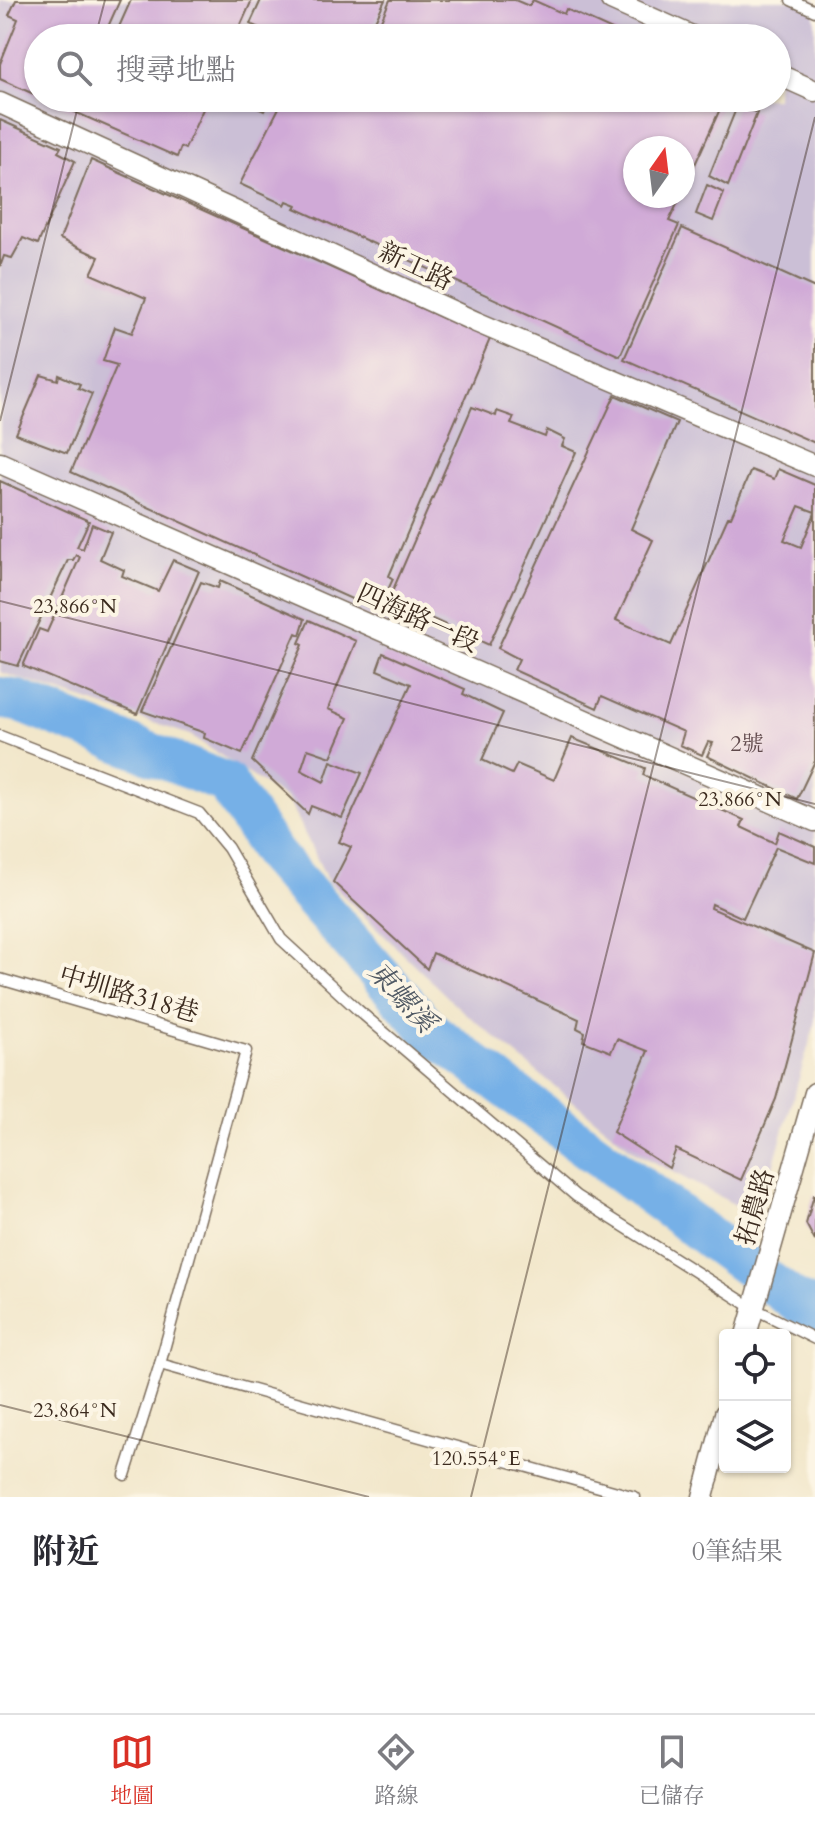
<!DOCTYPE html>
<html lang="zh-TW">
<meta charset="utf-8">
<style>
:root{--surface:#fff;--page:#f2f2f3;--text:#2b2b33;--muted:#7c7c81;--line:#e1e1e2;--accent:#d93025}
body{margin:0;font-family:Cardo,"Noto Serif TC",serif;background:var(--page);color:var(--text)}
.controls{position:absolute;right:24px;bottom:24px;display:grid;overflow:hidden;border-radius:8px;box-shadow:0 2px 6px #0004}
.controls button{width:72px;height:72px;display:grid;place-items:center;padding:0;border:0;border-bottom:2px solid var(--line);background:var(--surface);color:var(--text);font:40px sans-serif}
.compass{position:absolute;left:623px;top:136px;width:72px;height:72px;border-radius:50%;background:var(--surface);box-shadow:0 2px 6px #0004;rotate:14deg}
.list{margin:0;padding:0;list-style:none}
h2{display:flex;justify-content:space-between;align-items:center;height:104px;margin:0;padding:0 32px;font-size:34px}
h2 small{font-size:26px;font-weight:400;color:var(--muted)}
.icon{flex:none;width:44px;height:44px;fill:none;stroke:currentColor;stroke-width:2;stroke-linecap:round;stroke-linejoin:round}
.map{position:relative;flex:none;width:815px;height:1497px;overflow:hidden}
.search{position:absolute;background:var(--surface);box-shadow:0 2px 6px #0004;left:24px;right:24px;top:24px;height:88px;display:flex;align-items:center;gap:20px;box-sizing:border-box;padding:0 28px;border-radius:44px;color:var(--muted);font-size:30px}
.sheet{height:216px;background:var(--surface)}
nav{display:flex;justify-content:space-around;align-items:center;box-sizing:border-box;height:112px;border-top:2px solid var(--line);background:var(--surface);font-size:22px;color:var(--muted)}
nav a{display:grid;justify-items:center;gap:4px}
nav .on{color:var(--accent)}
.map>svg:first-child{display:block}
</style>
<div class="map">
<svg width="815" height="1497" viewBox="0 0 815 1497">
<rect width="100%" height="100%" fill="#fcf5e5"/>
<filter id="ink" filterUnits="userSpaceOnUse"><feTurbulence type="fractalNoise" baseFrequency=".0125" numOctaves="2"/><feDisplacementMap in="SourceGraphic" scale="16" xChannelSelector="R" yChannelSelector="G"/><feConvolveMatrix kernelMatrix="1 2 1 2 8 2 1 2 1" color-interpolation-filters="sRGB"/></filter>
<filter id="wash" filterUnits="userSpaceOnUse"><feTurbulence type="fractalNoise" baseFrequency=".006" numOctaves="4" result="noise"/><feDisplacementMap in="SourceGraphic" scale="32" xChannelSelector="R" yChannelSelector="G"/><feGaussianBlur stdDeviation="1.8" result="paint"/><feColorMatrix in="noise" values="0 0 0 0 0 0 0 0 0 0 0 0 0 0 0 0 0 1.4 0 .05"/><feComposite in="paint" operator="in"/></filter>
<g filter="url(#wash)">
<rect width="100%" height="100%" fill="#f2e7cb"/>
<!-- industrial -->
<path fill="#cbbfd6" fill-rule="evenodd" d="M 0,0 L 815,0 L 815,1024 L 758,1217 L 635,1152 L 459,1008 L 328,881 L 288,800 L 190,735 L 0,672 ZM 38,38 L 777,38 L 777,98 L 38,98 ZM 635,148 L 683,148 L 683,196 L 635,196 Z"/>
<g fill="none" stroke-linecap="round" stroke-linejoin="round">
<!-- river -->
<polyline stroke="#76b0e7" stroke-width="42" points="0,698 18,701 226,783 274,855 431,1032 795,1301 815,1310"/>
</g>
<g id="blocks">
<!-- building -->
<g fill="#d0aad7">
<polygon points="16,0 120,0 103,38 38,38 38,96 0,79 0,64 18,19 9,15"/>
<polygon points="131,0 252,0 235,38 114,38"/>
<polygon points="261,0 385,0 367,38 282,38 250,24"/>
<polygon points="390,0 515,0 529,6 533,0 564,14 566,9 619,33 617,38 373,38"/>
<polygon points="43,98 76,98 85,105 88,98 208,98 185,149 181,147 177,157"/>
<polygon points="235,98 270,98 264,111"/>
<polygon points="284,98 725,98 683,191 683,148 635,148 635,196 681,196 669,221 679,225 620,356 295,208 297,205 287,201 285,205 240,184"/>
<polygon points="738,104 757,113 728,186 709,176"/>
<polygon points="0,120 61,147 58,152 75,161 38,244 23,238 12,258 4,256 0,267"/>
<polygon points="91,160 490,339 389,576 393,579 378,611 71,472 117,365 103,361 115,327 132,333 146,298 91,274 99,257 60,239"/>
<polygon points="707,185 724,193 713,221 696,214"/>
<polygon points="682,228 815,288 815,443 624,359"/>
<polygon points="41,375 58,380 59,375 80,384 78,388 92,394 67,453 16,434"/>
<polygon points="615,395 677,422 631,529 653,540 616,620 671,645 728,517 731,517 751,470 774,479 778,469 815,485 815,512 799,506 784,540 801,547 815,513 815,761 797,799 707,756 713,743 708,742 702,755 680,745 684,732 602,696 597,708 514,670 519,659 498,648"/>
<polygon points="472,407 496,416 497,411 514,417 511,424 545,437 547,430 565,439 562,446 576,452 489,645 389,599"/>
<polygon points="0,481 89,521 77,547 83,549 92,524 111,532 100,559 124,570 122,576 158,591 173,560 199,571 137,714 23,666 39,629 47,632 80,557 76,555 73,560 68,560 18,666 0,661"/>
<polygon points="220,581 305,619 300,635 296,633 242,754 204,738 205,733 142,711 201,582 218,588"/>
<polygon points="309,620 356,641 328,709 348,718 331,757 308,749 301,770 324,782 331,761 362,773 342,818 311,806 308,814 252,761 303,645 299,643"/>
<polygon points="383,653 465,689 463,694 503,713 482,760 512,774 517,764 554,780 572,738 645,768 643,775 744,820 741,827 775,843 779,831 815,847 815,863 776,847 743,918 712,904 711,908 815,953 776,1099 741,1180 676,1149 669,1168 613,1132 648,1051 617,1039 611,1052 583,1041 585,1032 577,1028 579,1019 433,953 427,969 333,882 351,847 339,842 411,684 377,670"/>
<polygon points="814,1195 815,1195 815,1241 806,1224"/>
</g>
</g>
</g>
<g filter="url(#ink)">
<use href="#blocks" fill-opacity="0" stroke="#7b6c5b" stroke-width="2"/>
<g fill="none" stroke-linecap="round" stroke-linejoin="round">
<defs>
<g id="service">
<polyline points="791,0 815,11"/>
<polyline points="0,736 199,813 228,848 281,939 358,1010 576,1196 753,1308 815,1339"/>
<polyline points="0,979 246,1051 160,1364 635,1497"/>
<polyline points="125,1475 160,1364"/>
</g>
<g id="minor">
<polyline points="611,0 696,38"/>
<polyline points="777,74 815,91"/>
<polyline points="0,103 476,322 815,466"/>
<polyline points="0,463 815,821"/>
<polyline points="746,1335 815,1093"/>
<polyline points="703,1497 725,1414"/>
</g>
</defs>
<!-- service casing -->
<use href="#service" stroke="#7b6c5b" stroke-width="13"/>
<!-- minor casing -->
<use href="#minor" stroke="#7b6c5b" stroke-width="23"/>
<!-- service -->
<use href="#service" stroke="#fff" stroke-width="10"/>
<!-- minor -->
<use href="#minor" stroke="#fff" stroke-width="20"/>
</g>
</g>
<!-- ticks -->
<path fill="none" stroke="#3b2a1e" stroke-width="2" stroke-opacity="0.45" d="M 95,38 L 105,0M 0,421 L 80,98M 0,601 L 815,804M 0,1405 L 369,1497M 471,1497 L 815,117"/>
<g text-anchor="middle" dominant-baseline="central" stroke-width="8" stroke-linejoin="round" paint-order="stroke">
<!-- number labels -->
<g font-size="22" fill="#604a4c">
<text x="747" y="744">2號</text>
</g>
<!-- street labels -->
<g font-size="26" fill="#3b2a1e" stroke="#fcf5e5">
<text transform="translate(416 266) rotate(25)">新工路</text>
<text transform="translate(418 618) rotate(24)">四海路一段</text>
<text transform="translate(129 994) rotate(16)">中圳路318巷</text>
<text transform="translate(755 1207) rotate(-74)">拓農路</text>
</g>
<!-- water labels -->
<g font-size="28" font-style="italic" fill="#505964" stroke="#fcf5e5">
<text transform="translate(402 997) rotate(47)">東螺溪</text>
</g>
</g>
<g font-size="20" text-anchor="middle" fill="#3b2a1e" stroke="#fcf5e5" stroke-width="8" stroke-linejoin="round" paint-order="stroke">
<text x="75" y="613">23.866°N</text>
<text x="740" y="806">23.866°N</text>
<text x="75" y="1417">23.864°N</text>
<text x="476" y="1465">120.554°E</text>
</g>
</svg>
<div class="controls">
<button><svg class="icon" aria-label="locate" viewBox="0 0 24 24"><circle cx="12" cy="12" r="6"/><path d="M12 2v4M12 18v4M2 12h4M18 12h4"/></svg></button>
<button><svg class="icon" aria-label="layers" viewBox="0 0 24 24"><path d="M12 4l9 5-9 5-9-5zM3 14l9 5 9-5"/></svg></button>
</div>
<svg class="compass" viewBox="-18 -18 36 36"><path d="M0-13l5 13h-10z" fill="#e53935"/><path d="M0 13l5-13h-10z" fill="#7c7c81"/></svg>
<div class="search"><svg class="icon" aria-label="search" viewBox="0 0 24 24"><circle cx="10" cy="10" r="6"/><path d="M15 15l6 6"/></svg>搜尋地點</div>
</div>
<section class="sheet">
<h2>附近<small>0筆結果</small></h2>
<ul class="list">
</ul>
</section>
<nav>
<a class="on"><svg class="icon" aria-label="map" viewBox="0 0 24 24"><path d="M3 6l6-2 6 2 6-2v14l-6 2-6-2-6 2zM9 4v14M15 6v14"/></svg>地圖</a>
<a><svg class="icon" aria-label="directions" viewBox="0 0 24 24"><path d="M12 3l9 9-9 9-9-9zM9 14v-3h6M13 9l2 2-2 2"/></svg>路線</a>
<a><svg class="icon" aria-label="saved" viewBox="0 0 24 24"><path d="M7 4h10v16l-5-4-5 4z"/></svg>已儲存</a>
</nav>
